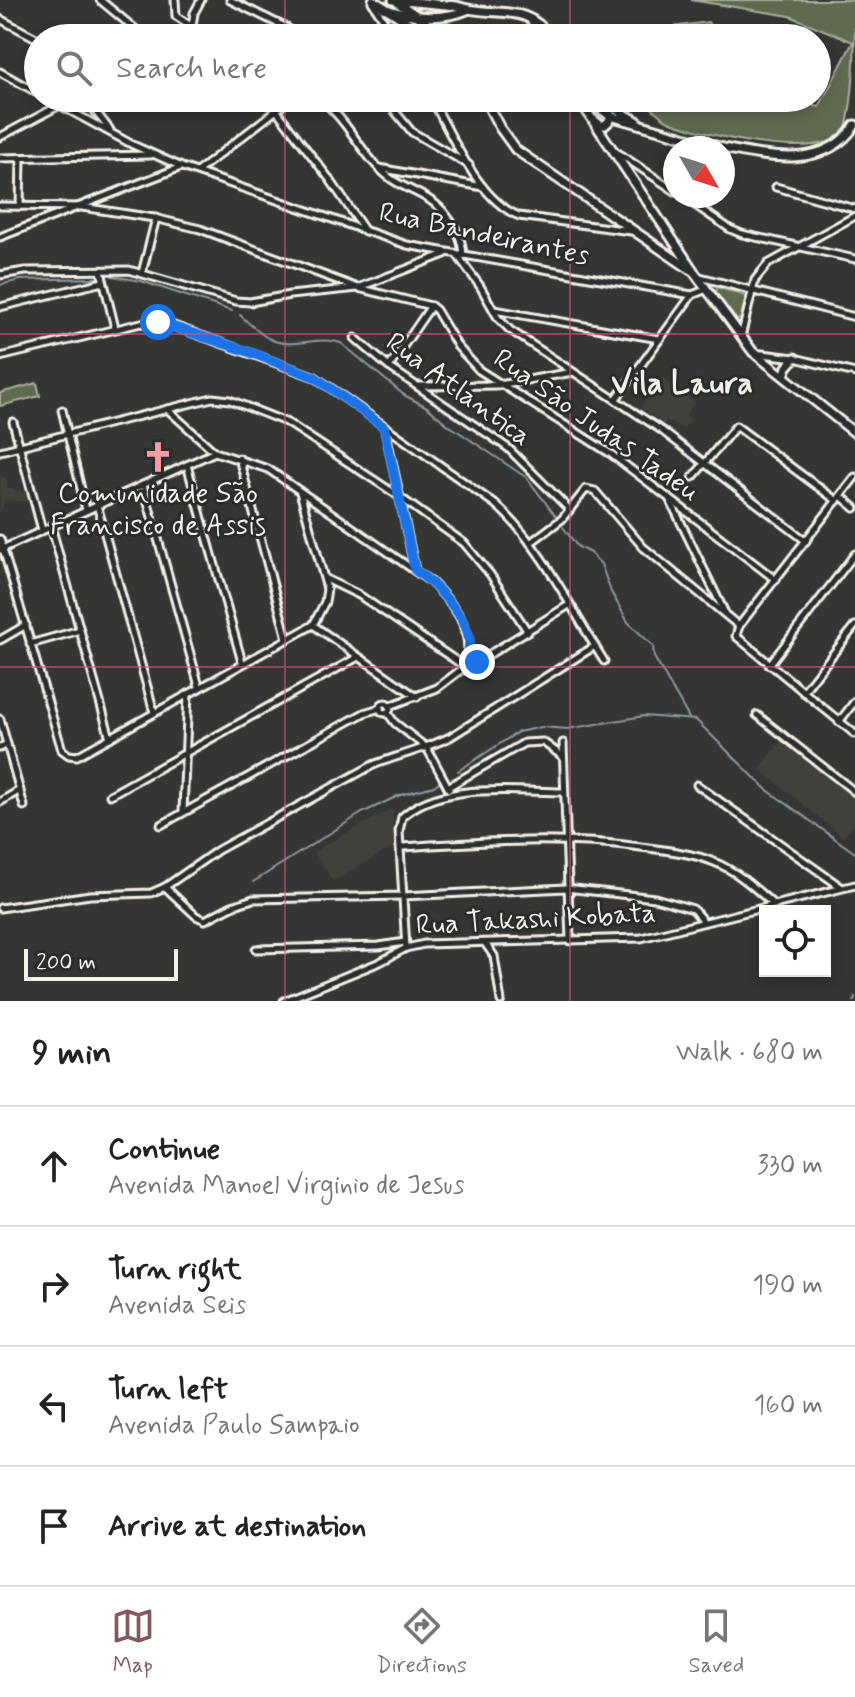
<!DOCTYPE html>
<meta charset="utf-8">
<style>
:root{--surface:#fff;--page:#f2f2f2;--text:#222;--muted:#767676;--line:#e0e0e0;--accent:#85585c}
body{margin:0;font-family:Mynerve,sans-serif;background:var(--page);color:var(--text)}
.controls{position:absolute;right:24px;bottom:24px;display:grid;overflow:hidden;border-radius:0px;box-shadow:0 4px 12px #0003}
.controls button{width:72px;height:72px;display:grid;place-items:center;padding:0;border:0;border-bottom:2px solid var(--line);background:var(--surface);color:var(--text);font:40px sans-serif}
.compass{position:absolute;left:663px;top:136px;width:72px;height:72px;border-radius:50%;background:var(--surface);box-shadow:0 4px 12px #0003;rotate:129deg}
.scale{position:absolute;left:24px;bottom:20px;width:154px;box-sizing:border-box;padding-left:8px;border:4px solid #f4f1e8;border-top:0;font-size:22px;line-height:28px;white-space:nowrap;color:#f4f1e8;-webkit-text-stroke:6px #2a2d2e;paint-order:stroke}
.stop{position:absolute;width:24px;height:24px;margin:-18px;border:6px solid #1a73e8;border-radius:50%;background:#fff}
.stop.end{background:#1a73e8;border-color:#fff;box-shadow:0 2px 8px #0008}
.list{margin:0;padding:0;list-style:none}
h2{display:flex;justify-content:space-between;align-items:center;height:104px;margin:0;padding:0 32px;font-size:34px}
h2 small{font-size:26px;font-weight:400;color:var(--muted)}
.list li{display:grid;grid-template-columns:52px 1fr auto;gap:24px;align-items:center;box-sizing:border-box;height:120px;padding:0 32px;border-top:2px solid var(--line)}
.list b{display:block;font-size:30px;white-space:nowrap}
.list p{margin:0;font-size:26px;white-space:nowrap;color:var(--muted)}
.list em{font-size:26px;font-style:normal;color:var(--muted)}
.icon{flex:none;width:44px;height:44px;fill:none;stroke:currentColor;stroke-width:2;stroke-linecap:round;stroke-linejoin:round}
.map{position:relative;flex:none;width:855px;height:1001px;overflow:hidden}
.search{position:absolute;background:var(--surface);box-shadow:0 4px 12px #0003;left:24px;right:24px;top:24px;height:88px;display:flex;align-items:center;gap:20px;box-sizing:border-box;padding:0 28px;border-radius:44px;color:var(--muted);font-size:30px}
.sheet{height:584px;background:var(--surface)}
nav{display:flex;justify-content:space-around;align-items:center;box-sizing:border-box;height:112px;border-top:2px solid var(--line);background:var(--surface);font-size:22px;color:var(--muted)}
nav a{display:grid;justify-items:center;gap:4px}
nav .on{color:var(--accent)}
.map>svg:first-child{display:block}
</style>
<div class="map">
<svg width="855" height="1001" viewBox="0 0 855 1001">
<rect width="100%" height="100%" fill="#353634"/>
<filter id="ink" filterUnits="userSpaceOnUse"><feTurbulence type="fractalNoise" baseFrequency=".0125" numOctaves="2"/><feDisplacementMap in="SourceGraphic" scale="16" xChannelSelector="R" yChannelSelector="G"/><feConvolveMatrix kernelMatrix="1 2 1 2 8 2 1 2 1" color-interpolation-filters="sRGB"/></filter>
<g filter="url(#ink)">
<!-- built -->
<g fill="#43413b">
<polygon points="662,377 695,402 685,415 691,420 683,429 667,421 663,424 641,407"/>
<polygon points="0,477 7,479 7,488 27,494 28,502 4,500 0,515"/>
<polygon points="781,741 855,798 855,823 843,837 760,769"/>
<polygon points="393,808 392,838 395,838 395,846 333,881 313,852"/>
</g>
<!-- green -->
<g fill="#616a51" stroke="#aaae9c" stroke-width="2">
<path d="M 691,0 L 855,0 C 855,38 855,95 846,128 C 826,166 700,134 669,121 C 658,116 649,105 640,98 L 786,98 L 819,107 L 853,42 L 790,16 Z"/>
<polygon points="708,22 718,38 641,38 643,31"/>
<polygon points="717,287 746,296 741,319 735,320 716,293"/>
<polygon points="37,383 40,396 0,406 0,393"/>
</g>
<g fill="none" stroke-linecap="round" stroke-linejoin="round">
<!-- stream -->
<g stroke="#8e9a9f" stroke-width="2">
<polyline points="112,276 141,281 232,311"/>
<polyline points="0,285 20,280 97,278"/>
<path d="M 240,315 C 249,323 259,334 270,339 C 291,350 318,335 341,343 L 404,395 L 427,407 L 447,424 L 527,478 L 557,518"/>
<polyline points="563,527 577,546 590,553 601,564 611,592 628,622 653,646 654,657 689,718"/>
<polyline points="458,771 518,732 542,727 567,729 644,716 696,720 766,789 855,853"/>
<polyline points="253,882 362,813 400,795 434,786 439,782"/>
<polyline points="854,1001 855,997"/>
</g>
<defs>
<g id="street">
<polyline points="100,0 146,38"/>
<polyline points="175,0 176,16 191,26"/>
<polyline points="230,0 287,28 302,38"/>
<polyline points="372,2 395,38"/>
<polyline points="0,19 38,39"/>
<polyline points="190,38 194,13 201,0"/>
<polyline points="0,72 38,93"/>
<polyline points="47,98 133,145 182,167 407,245 692,295"/>
<polyline points="85,98 110,130"/>
<polyline points="152,98 172,104 214,98"/>
<path d="M 318,98 C 348,118 361,156 390,178 C 406,190 429,195 443,211 C 455,225 462,237 463,256"/>
<polyline points="384,98 412,132 469,165"/>
<path d="M 431,98 C 452,135 478,200 519,216 L 631,231"/>
<polyline points="277,111 331,181 365,231"/>
<polyline points="0,137 60,105"/>
<polyline points="615,151 675,191"/>
<polyline points="0,158 151,155"/>
<polyline points="379,168 483,187"/>
<polyline points="198,171 292,98"/>
<polyline points="776,187 855,209"/>
<polyline points="682,196 730,229 742,234 855,259"/>
<polyline points="0,206 82,207 154,218 200,229 358,288 431,306 436,310 458,347 479,370 611,454 776,580"/>
<polyline points="20,206 21,158"/>
<polyline points="0,237 181,167"/>
<polyline points="458,256 480,286 498,318 510,330 661,430 806,541"/>
<polyline points="101,271 115,328"/>
<polyline points="142,273 156,218"/>
<polyline points="0,275 25,271 129,270 236,301 250,302 290,295 358,288 445,254"/>
<polyline points="700,277 855,317"/>
<polyline points="0,307 103,282"/>
<polyline points="494,310 659,339"/>
<polyline points="741,337 755,280 768,264 855,216"/>
<polyline points="355,338 389,367 508,448 570,510"/>
<polyline points="754,353 795,358 855,373"/>
<path d="M 0,357 L 141,323 L 171,325 L 315,377 L 495,504 C 538,540 573,612 604,661"/>
<polyline points="389,367 431,306"/>
<polyline points="417,386 499,385 573,372"/>
<polyline points="616,399 692,295 707,289"/>
<polyline points="167,409 215,452"/>
<polyline points="62,410 86,510"/>
<polyline points="13,422 42,530"/>
<polyline points="385,428 415,570"/>
<polyline points="0,451 212,398 230,400 288,423 397,495 464,543 490,574 528,632"/>
<polyline points="239,458 287,638"/>
<polyline points="187,465 242,662"/>
<polyline points="693,477 736,426 837,501"/>
<polyline points="855,477 739,626 736,636 855,734"/>
<polyline points="143,485 199,686"/>
<polyline points="841,496 855,508"/>
<polyline points="669,498 724,611"/>
<polyline points="97,505 154,712"/>
<polyline points="51,526 110,738"/>
<polyline points="0,539 62,750 69,755 77,756 313,625 325,602 327,589 300,492"/>
<polyline points="530,543 562,519 586,489 595,491 643,547 739,626"/>
<path d="M 0,550 L 215,452 L 268,469 L 431,582 C 455,606 472,626 467,661 L 471,665 L 468,670 L 464,670 L 461,664 L 467,661"/>
<polyline points="326,579 359,595 461,664"/>
<polyline points="313,625 417,697"/>
<polyline points="0,640 26,625"/>
<polyline points="30,644 80,630"/>
<polyline points="470,663 477,662 569,605"/>
<polyline points="769,665 855,554"/>
<polyline points="803,692 855,626"/>
<circle cx="385" cy="708" r="5"/>
<polyline points="390,706 437,688 462,669"/>
<polyline points="387,712 395,723 427,748 449,789"/>
<polyline points="757,715 855,792"/>
<polyline points="0,719 24,806"/>
<polyline points="839,722 855,701"/>
<polyline points="563,743 570,941"/>
<polyline points="0,748 7,744"/>
<polyline points="697,785 841,887"/>
<polyline points="448,787 524,743 543,742 562,756"/>
<polyline points="110,795 358,657"/>
<polyline points="0,802 20,790"/>
<polyline points="183,811 188,694"/>
<polyline points="161,825 364,713 380,708"/>
<path d="M 401,847 C 481,842 561,836 641,847 C 665,850 692,853 714,862 C 737,871 756,889 774,905"/>
<polyline points="165,887 196,916 205,920 232,906 253,899 403,896 566,888 655,898 693,909 704,922"/>
<path d="M 0,908 L 90,895 L 151,893 L 165,887 L 218,850 L 373,765 C 399,755 425,749 450,737 L 595,646"/>
<polyline points="485,943 494,956 501,1001"/>
<path d="M 406,948 L 399,831 L 402,817 C 440,781 515,792 564,792"/>
<polyline points="256,949 379,946 405,942"/>
<polyline points="284,1001 380,962 406,948 424,944 641,938 855,885"/>
</g>
<g id="secondary">
<polyline points="373,0 432,38"/>
<path d="M 393,0 L 457,6 C 493,19 525,0 551,38"/>
<polyline points="398,3 419,17 443,38"/>
<path d="M 383,8 C 409,17 441,21 467,10"/>
<polyline points="531,20 544,38"/>
<polyline points="391,31 400,23 406,23"/>
<polyline points="484,98 500,128 516,150 694,272 753,352 855,433"/>
<polyline points="578,98 693,270"/>
<polyline points="586,98 610,116 723,148"/>
<polyline points="596,98 637,121"/>
<polyline points="594,120 600,125 605,125 610,120 610,113"/>
<path d="M 723,148 C 767,157 826,170 855,125"/>
<polyline points="784,376 787,367 795,358"/>
</g>
</defs>
<!-- street casing -->
<use href="#street" stroke="#f4f1e8" stroke-width="11"/>
<!-- secondary casing -->
<use href="#secondary" stroke="#f4f1e8" stroke-width="13"/>
<!-- street -->
<use href="#street" stroke="#2a2d2e" stroke-width="5"/>
<!-- secondary -->
<use href="#secondary" stroke="#2a2d2e" stroke-width="7"/>
</g>
</g>
<g fill="none" stroke-linecap="round" stroke-linejoin="round" filter="url(#ink)">
<!-- route -->
<path stroke="#1a73e8" stroke-width="10" d="M 158,322 L 247,351 L 315,377 L 384,427 L 415,570 C 434,583 468,617 470,641 C 470,648 468,655 467,661 L 470,663 L 477,662"/>
</g>
<!-- grid -->
<path fill="none" stroke="#d15985" stroke-width="2" stroke-opacity="0.55" d="M 285,0 L 285,38M 570,0 L 570,38M 285,98 L 285,1001M 570,98 L 570,1001M 0,334 L 855,334M 0,667 L 855,667"/>
<!-- icons -->
<defs>
<symbol id="church-bare" viewBox="-9 -9 18 18"><path d="M-1.2-6h2.4v3.5h3.3v2.4h-3.3V6h-2.4V-.1h-3.3v-2.4h3.3Z" fill="#ff9aa2" stroke="#2a2d2e" stroke-width="2.5" paint-order="stroke"/></symbol>
</defs>
<g fill-rule="evenodd">
<use href="#church-bare" x="136" y="435" width="44" height="44"/>
</g>
<g text-anchor="middle" dominant-baseline="central" stroke-width="6" stroke-linejoin="round" paint-order="stroke">
<!-- street labels -->
<g font-size="28" fill="#f4f1e8" stroke="#2a2d2e">
<text transform="translate(484 235) rotate(12)">Rua Bandeirantes</text>
<text transform="translate(458 390) rotate(36)">Rua Atlantica</text>
<text transform="translate(596 426) rotate(35)">Rua São Judas Tadeu</text>
<text transform="translate(536 920) rotate(-3)">Rua Takashi Kobata</text>
</g>
<!-- poi labels -->
<g font-size="28" fill="#f4f1e8" stroke="#2a2d2e">
<text x="158" y="494">Comunidade São<tspan x="158" dy="32">Francisco de Assis</tspan></text>
</g>
<!-- quarter labels -->
<g font-size="32" font-weight="bold" fill="#f4f1e8" stroke="#2a2d2e">
<text x="682" y="384">Vila Laura</text>
</g>
</g>
</svg>
<div class="controls">
<button><svg class="icon" aria-label="locate" viewBox="0 0 24 24"><circle cx="12" cy="12" r="6"/><path d="M12 2v4M12 18v4M2 12h4M18 12h4"/></svg></button>
</div>
<svg class="compass" viewBox="-18 -18 36 36"><path d="M0-13l5 13h-10z" fill="#e53935"/><path d="M0 13l5-13h-10z" fill="#767676"/></svg>
<div class="scale">200 m</div>
<div class="stop" style="left:158px;top:322px"></div>
<div class="stop end" style="left:477px;top:662px"></div>
<div class="search"><svg class="icon" aria-label="search" viewBox="0 0 24 24"><circle cx="10" cy="10" r="6"/><path d="M15 15l6 6"/></svg>Search here</div>
</div>
<section class="sheet">
<h2>9 min<small>Walk · 680 m</small></h2>
<ul class="list">
<li><svg class="icon" aria-label="ahead" viewBox="0 0 24 24"><path d="M12 20V5M6 11l6-6 6 6"/></svg><div><b>Continue</b><p>Avenida Manoel Virginio de Jesus</p></div><em>330 m</em></li>
<li><svg class="icon" aria-label="right" viewBox="0 0 24 24"><path d="M7 20v-9h11M14 6l5 5-5 5"/></svg><div><b>Turn right</b><p>Avenida Seis</p></div><em>190 m</em></li>
<li><svg class="icon" aria-label="left" viewBox="0 0 24 24"><path d="M17 20v-9H6M10 6l-5 5 5 5"/></svg><div><b>Turn left</b><p>Avenida Paulo Sampaio</p></div><em>160 m</em></li>
<li><svg class="icon" aria-label="arrive" viewBox="0 0 24 24"><path d="M6 21V4h12l-3 4 3 4H6"/></svg><div><b>Arrive at destination</b></div></li>
</ul>
</section>
<nav>
<a class="on"><svg class="icon" aria-label="map" viewBox="0 0 24 24"><path d="M3 6l6-2 6 2 6-2v14l-6 2-6-2-6 2zM9 4v14M15 6v14"/></svg>Map</a>
<a><svg class="icon" aria-label="directions" viewBox="0 0 24 24"><path d="M12 3l9 9-9 9-9-9zM9 14v-3h6M13 9l2 2-2 2"/></svg>Directions</a>
<a><svg class="icon" aria-label="saved" viewBox="0 0 24 24"><path d="M7 4h10v16l-5-4-5 4z"/></svg>Saved</a>
</nav>
